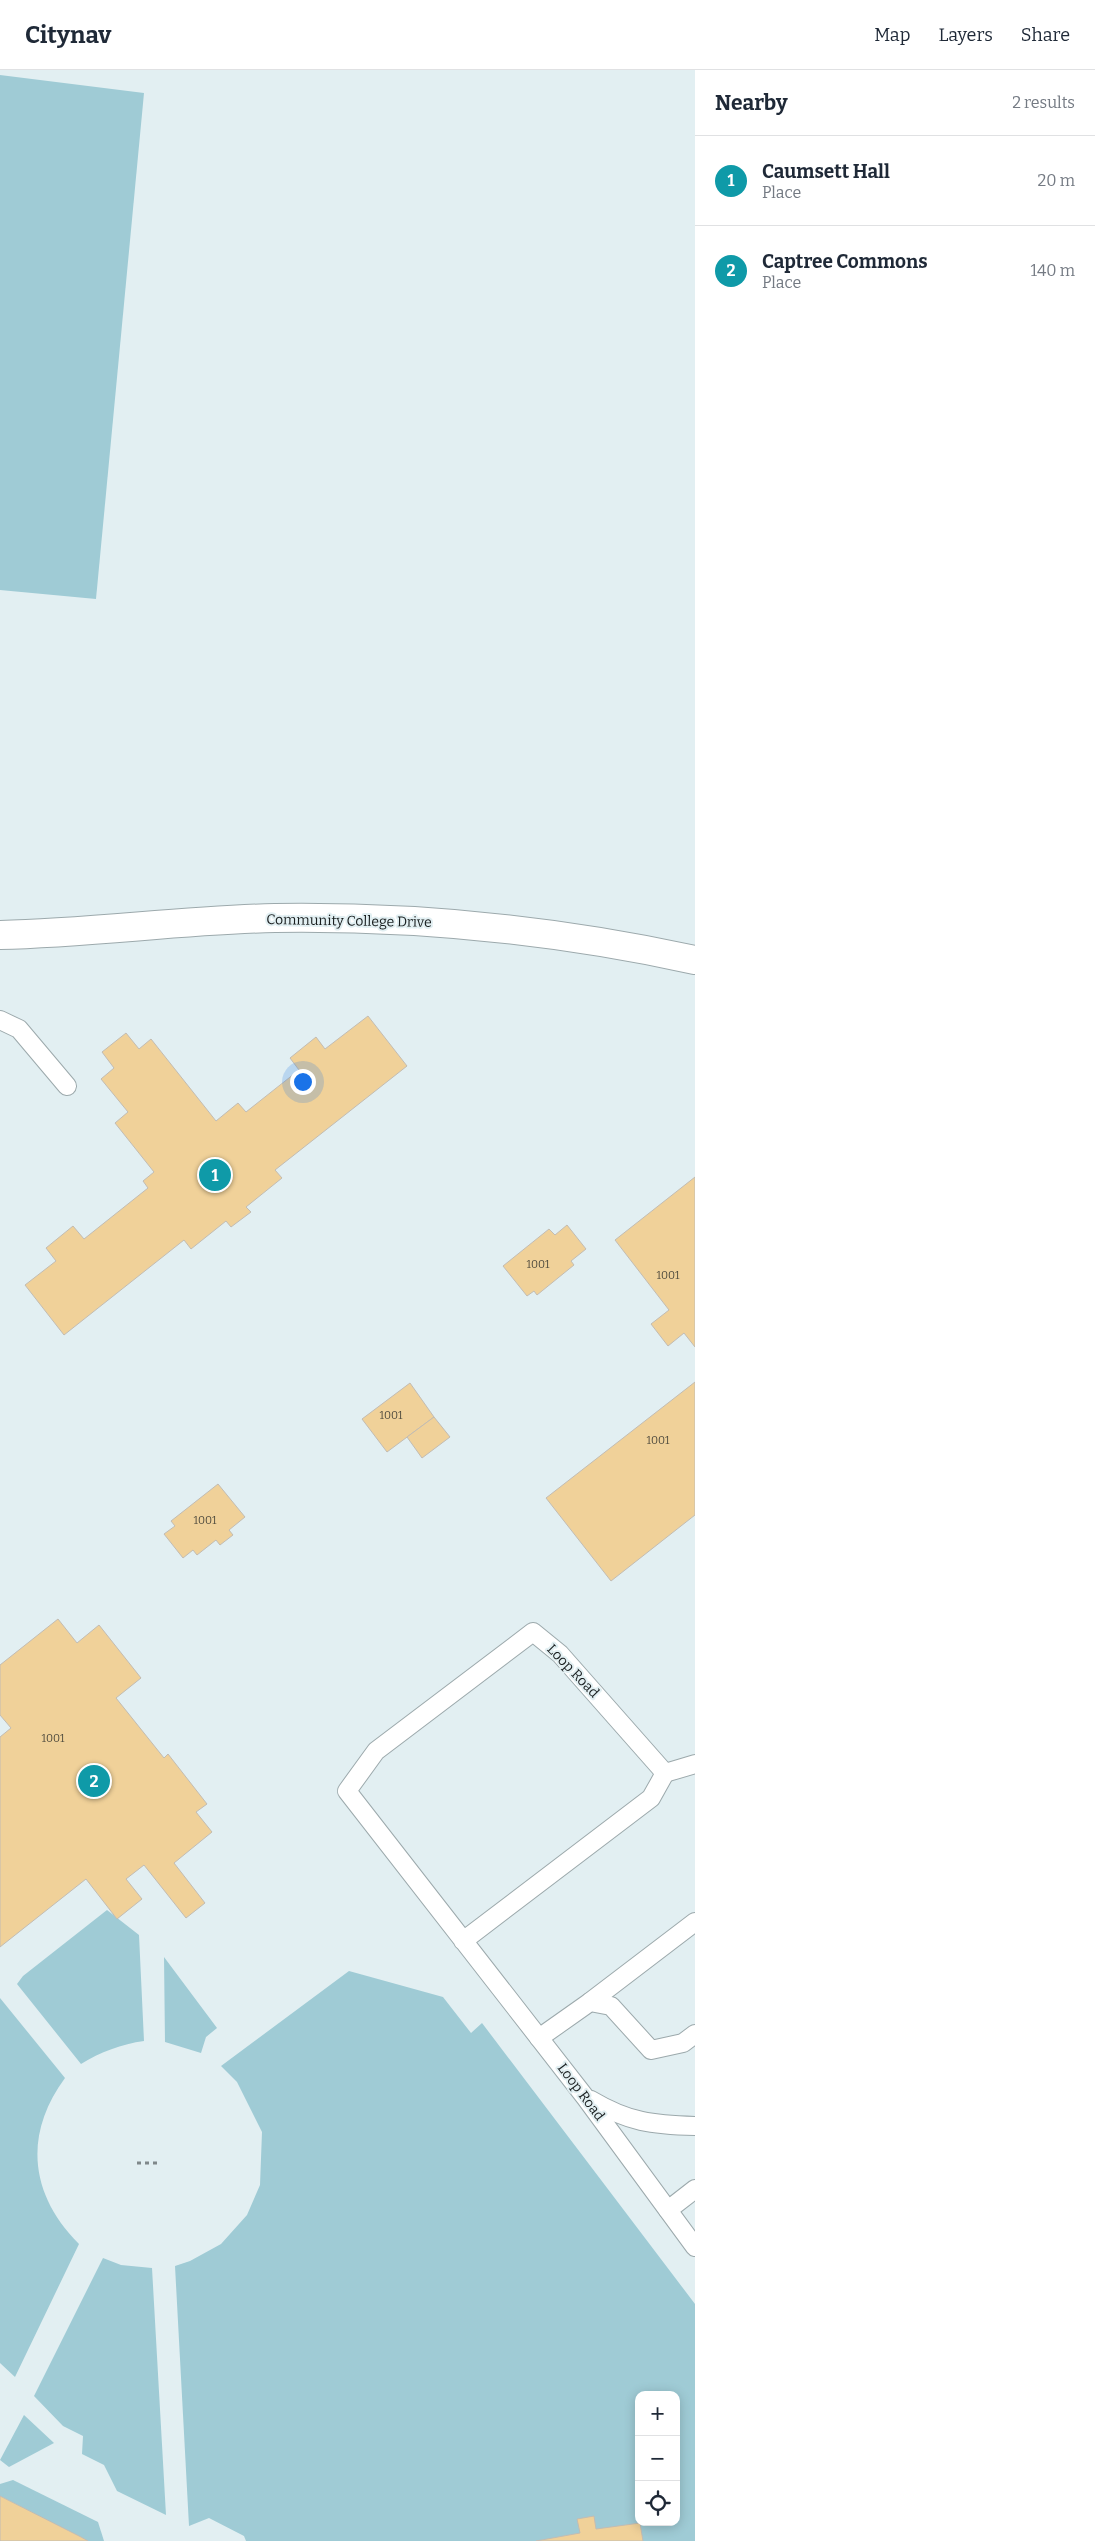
<!DOCTYPE html>
<meta charset="utf-8">
<style>
:root{--surface:#fff;--page:#f2f2f3;--text:#1f2937;--muted:#747a83;--line:#e0e1e3;--accent:#886200}
body{margin:0;font-family:Bitter,serif;background:var(--page);color:var(--text)}
.controls{position:absolute;right:15px;bottom:15px;display:grid;overflow:hidden;border-radius:10px;box-shadow:0 2px 12px #0003}
.controls button{width:45px;height:45px;display:grid;place-items:center;padding:0;border:0;border-bottom:1px solid var(--line);background:var(--surface);color:var(--text);font:25px sans-serif}
.you{position:absolute;left:302px;top:1011px;width:18px;height:18px;margin:-12px;border:4px solid #fff;border-radius:50%;background:#1a73e8;box-shadow:0 0 0 8px #1a73e833}
.badge{display:grid;place-items:center;width:32px;height:32px;border-radius:50%;background:var(--accent);color:#fff;font-size:16px;font-weight:700}
.pin{position:absolute;translate:-50% -50%;border:2px solid #fff;box-shadow:0 1px 5px #0006}
.list{margin:0;padding:0;list-style:none}
h2{display:flex;justify-content:space-between;align-items:center;height:65px;margin:0;padding:0 20px;font-size:21px}
h2 small{font-size:16px;font-weight:400;color:var(--muted)}
.list li{display:grid;grid-template-columns:32px 1fr auto;gap:15px;align-items:center;box-sizing:border-box;height:90px;padding:0 20px;border-top:1px solid var(--line)}
.list b{display:block;font-size:19px;white-space:nowrap}
.list p{margin:0;font-size:16px;white-space:nowrap;color:var(--muted)}
.list em{font-size:16px;font-style:normal;color:var(--muted)}
.icon{flex:none;width:28px;height:28px;fill:none;stroke:currentColor;stroke-width:2;stroke-linecap:round;stroke-linejoin:round}
.map{position:relative;flex:none;width:695px;height:2471px;overflow:hidden}
header{display:flex;align-items:center;gap:30px;box-sizing:border-box;height:70px;padding:0 25px;background:var(--surface);border-bottom:1px solid var(--line)}
header strong{font-size:24px}
nav{display:flex;gap:28px;margin-inline-start:auto;font-size:18px}
main{display:flex}
aside{flex:1;background:var(--surface)}
.map>svg:first-child{display:block}
</style>
<header>
<strong>Citynav</strong>
<nav><a>Map</a><a>Layers</a><a>Share</a></nav>
</header>
<main>
<div class="map">
<svg width="695" height="2471" viewBox="0 0 695 2471">
<rect width="100%" height="100%" fill="#e2eff2"/>
<!-- green -->
<g fill="#9fcbd5" fill-rule="evenodd">
<polygon points="0,5 144,23 96,529 0,520"/>
<path d="M 107,1840 L 139,1865 L 144,1971 C 122,1974 100,1982 81,1994 L 17,1914 L 23,1906 Z"/>
<polygon points="164,1887 217,1958 206,1967 201,1983 165,1972"/>
<path d="M 349,1901 L 443,1927 L 471,1963 L 482,1953 L 695,2234 L 695,2471 L 246,2471 L 244,2466 L 209,2448 L 189,2456 L 175,2196 L 190,2191 L 221,2174 L 247,2145 L 260,2115 L 262,2062 L 237,2012 L 221,1996 ZM 639,2325 L 676,2325 L 676,2452 L 639,2452 Z"/>
<path d="M 0,1928 L 65,2008 C 23,2065 30,2125 79,2174 L 15,2307 L 0,2293 Z"/>
<polygon points="103,2188 121,2195 152,2198 166,2445 117,2421 104,2395 82,2384 83,2366 63,2356 34,2326"/>
<polygon points="24,2345 54,2373 9,2397 0,2390"/>
<polygon points="13,2410 98,2452 104,2471 88,2471 0,2426 0,2414"/>
</g>
<!-- building -->
<g fill="#f0d199" stroke="#c2bcb3">
<polygon points="368,946 407,996 275,1100 282,1108 246,1137 251,1142 231,1157 226,1151 191,1179 184,1170 64,1265 25,1215 56,1191 46,1178 73,1156 84,1169 148,1118 143,1111 154,1102 115,1053 128,1042 101,1009 114,998 102,982 126,963 139,979 151,969 216,1051 238,1033 246,1042 299,1000 290,988 316,967 325,979"/>
<polygon points="695,1107 695,1277 684,1263 668,1276 651,1254 669,1240 615,1170"/>
<polygon points="567,1155 586,1179 571,1191 574,1195 537,1225 534,1221 527,1226 503,1196 549,1159 555,1165"/>
<polygon points="695,1312 695,1445 611,1511 546,1428"/>
<polygon points="410,1313 434,1347 387,1382 362,1349"/>
<polygon points="434,1347 450,1367 422,1388 407,1367"/>
<polygon points="218,1414 245,1447 229,1460 233,1465 220,1475 216,1470 197,1485 193,1480 183,1488 164,1464 175,1456 171,1451"/>
<polygon points="58,1549 77,1573 99,1555 141,1608 116,1628 164,1688 168,1684 207,1734 196,1742 212,1762 174,1793 205,1833 186,1848 144,1795 126,1809 142,1829 117,1849 86,1809 0,1877 0,1667 11,1658 0,1645 0,1595"/>
<polygon points="0,2426 81,2467 88,2471 0,2471"/>
<polygon points="594,2446 596,2459 640,2453 643,2471 536,2471 580,2463 577,2449"/>
</g>
<g fill="none" stroke-linecap="round" stroke-linejoin="round">
<defs>
<g id="lane">
<polyline points="0,950 19,959 67,1016"/>
<polyline points="665,1703 695,1694"/>
<polyline points="463,1871 651,1728 665,1703 560,1584 533,1562 376,1681 347,1721 585,2027 695,2177"/>
<polyline points="590,1932 695,1852"/>
<polyline points="539,1968 590,1932 611,1936 651,1980 683,1973 695,1964"/>
<path d="M 591,2030 C 628,2052 653,2055 695,2056"/>
<polyline points="668,2140 695,2119"/>
</g>
<path id="secondary" d="M 0,865 C 92,863 183,850 275,848 C 416,846 557,860 695,890"/>
</defs>
<!-- lane casing -->
<use href="#lane" stroke="#9ca9ac" stroke-width="20"/>
<!-- secondary casing -->
<use href="#secondary" stroke="#9ca9ac" stroke-width="30"/>
<!-- path -->
<polyline stroke="#7f888a" stroke-width="3" stroke-dasharray="4 4" stroke-linecap="butt" points="137,2093 160,2093"/>
<!-- lane -->
<use href="#lane" stroke="#fff" stroke-width="18"/>
<!-- secondary -->
<use href="#secondary" stroke="#fff" stroke-width="28"/>
</g>
<g text-anchor="middle" dominant-baseline="central" stroke-width="4" stroke-linejoin="round" paint-order="stroke">
<!-- number labels -->
<g font-size="11" fill="#4e4a3d">
<text x="538" y="1194">1001</text>
<text x="668" y="1205">1001</text>
<text x="391" y="1345">1001</text>
<text x="658" y="1370">1001</text>
<text x="205" y="1450">1001</text>
<text x="53" y="1668">1001</text>
</g>
<!-- street labels -->
<g font-size="14" fill="#181d1e" stroke="#e2eff2">
<text transform="translate(349 851) rotate(1)">Community College Drive</text>
<text transform="translate(573 1601) rotate(46)">Loop Road</text>
<text transform="translate(581 2022) rotate(53)">Loop Road</text>
</g>
</g>
</svg>
<div class="controls">
<button>+</button>
<button>−</button>
<button><svg class="icon" aria-label="locate" viewBox="0 0 24 24"><circle cx="12" cy="12" r="6"/><path d="M12 2v4M12 18v4M2 12h4M18 12h4"/></svg></button>
</div>
<div class="you"></div>
<div class="pin badge" style="left:215px;top:1105px;background:#0f9aa8">1</div>
<div class="pin badge" style="left:94px;top:1711px;background:#0f9aa8">2</div>
</div>
<aside>
<h2>Nearby<small>2 results</small></h2>
<ul class="list">
<li><span class="badge" style="background:#0f9aa8">1</span><div><b>Caumsett Hall</b><p>Place</p></div><em>20 m</em></li>
<li><span class="badge" style="background:#0f9aa8">2</span><div><b>Captree Commons</b><p>Place</p></div><em>140 m</em></li>
</ul>
</aside>
</main>
